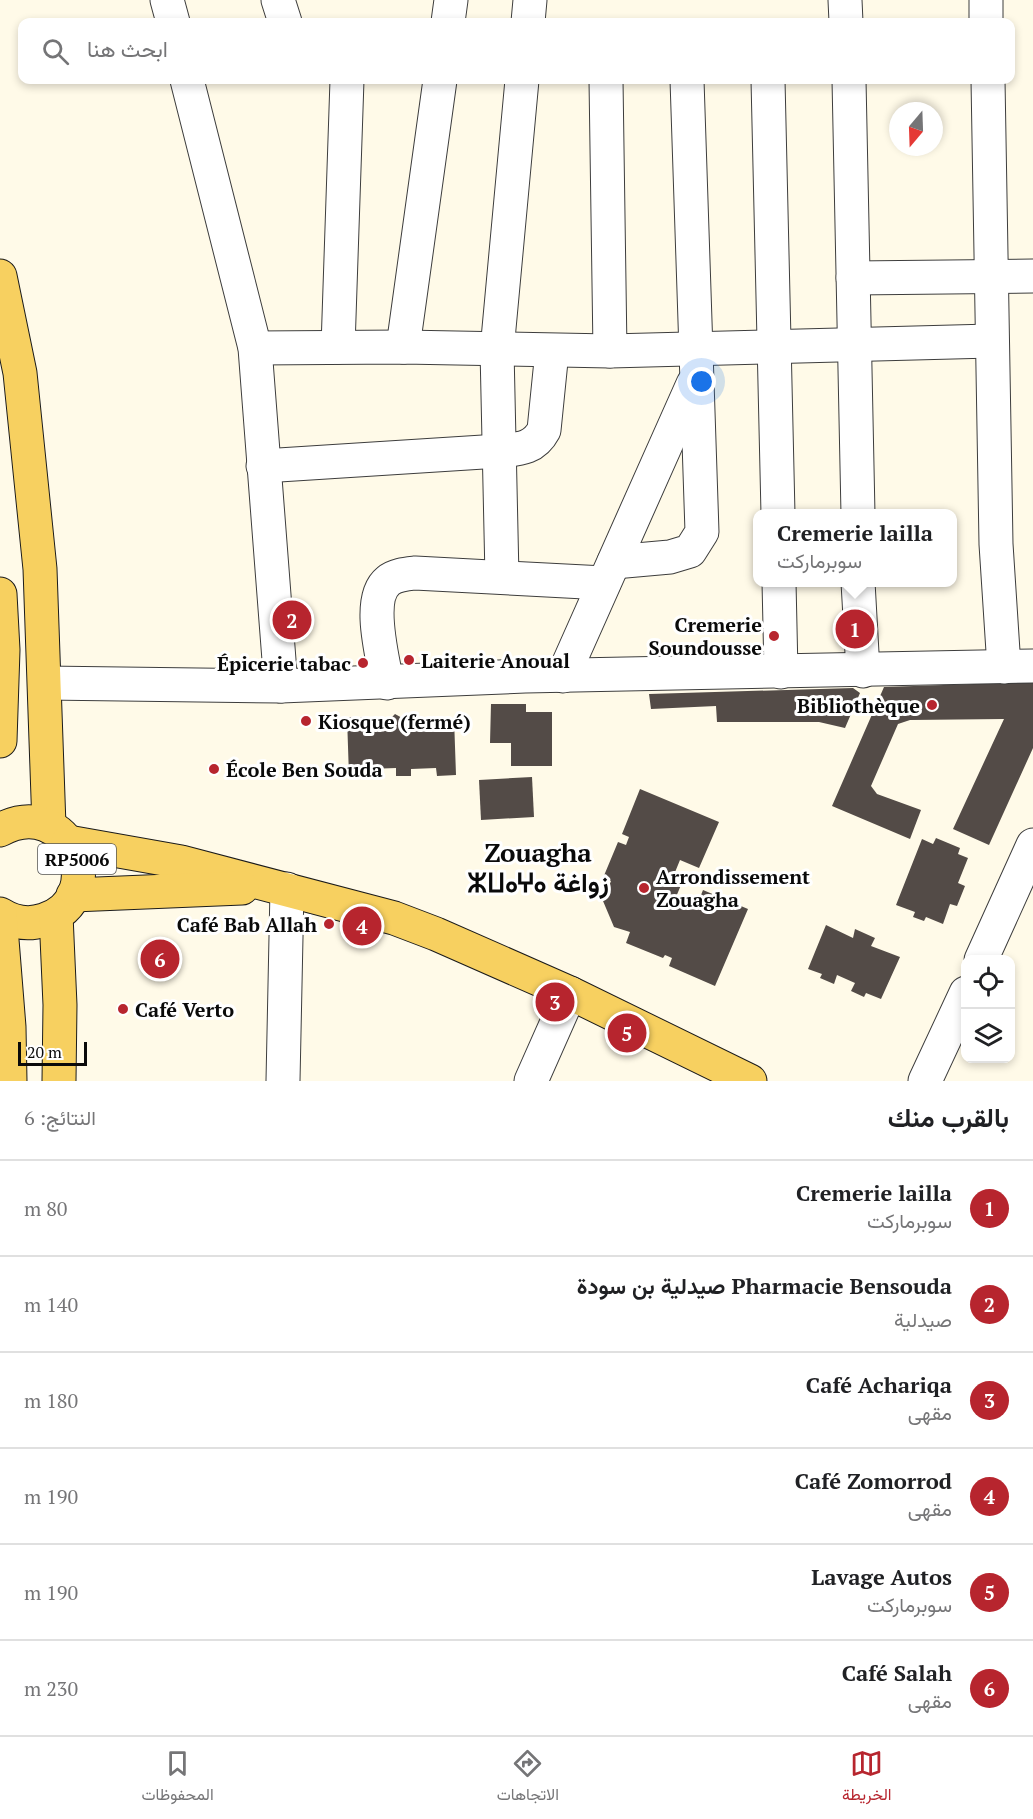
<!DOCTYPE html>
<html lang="ar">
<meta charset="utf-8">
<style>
:root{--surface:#fff;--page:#f6f6f6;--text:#202124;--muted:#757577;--line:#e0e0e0;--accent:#b7252e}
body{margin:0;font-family:"PT Serif",Vazirmatn,"Noto Sans Tifinagh",serif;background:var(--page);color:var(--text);direction:rtl}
.controls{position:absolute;right:18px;bottom:18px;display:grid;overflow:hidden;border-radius:12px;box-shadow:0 3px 9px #0003}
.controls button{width:54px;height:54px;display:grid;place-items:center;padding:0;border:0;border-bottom:2px solid var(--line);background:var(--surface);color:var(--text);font:30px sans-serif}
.compass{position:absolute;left:889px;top:102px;width:54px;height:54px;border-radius:50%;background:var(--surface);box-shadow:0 3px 9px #0003;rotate:199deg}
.scale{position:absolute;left:18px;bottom:15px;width:69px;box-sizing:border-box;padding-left:6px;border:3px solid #0a0a0a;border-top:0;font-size:16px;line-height:21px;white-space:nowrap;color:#0a0a0a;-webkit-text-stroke:4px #fff;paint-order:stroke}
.you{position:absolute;left:702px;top:382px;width:21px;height:21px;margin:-15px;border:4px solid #fff;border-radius:50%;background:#1a73e8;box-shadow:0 0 0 9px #1a73e833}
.badge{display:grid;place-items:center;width:39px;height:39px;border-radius:50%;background:var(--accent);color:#fff;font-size:20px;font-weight:700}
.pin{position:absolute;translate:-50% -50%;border:3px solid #fff;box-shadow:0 2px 6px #0006}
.popup{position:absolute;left:753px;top:509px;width:204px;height:78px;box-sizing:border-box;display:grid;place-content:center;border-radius:12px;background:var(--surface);filter:drop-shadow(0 2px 4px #0005);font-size:20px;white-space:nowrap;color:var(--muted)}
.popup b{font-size:22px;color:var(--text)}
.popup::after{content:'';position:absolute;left:50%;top:100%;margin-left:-12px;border:12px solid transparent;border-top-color:var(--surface)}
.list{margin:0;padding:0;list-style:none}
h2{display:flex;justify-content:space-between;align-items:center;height:78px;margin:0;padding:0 24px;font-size:26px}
h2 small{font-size:20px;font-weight:400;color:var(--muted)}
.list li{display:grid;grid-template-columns:39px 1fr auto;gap:18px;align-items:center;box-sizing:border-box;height:96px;padding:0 24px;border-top:2px solid var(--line)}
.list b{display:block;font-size:22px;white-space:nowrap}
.list p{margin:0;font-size:20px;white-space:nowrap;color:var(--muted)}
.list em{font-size:20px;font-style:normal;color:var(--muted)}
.icon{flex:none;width:33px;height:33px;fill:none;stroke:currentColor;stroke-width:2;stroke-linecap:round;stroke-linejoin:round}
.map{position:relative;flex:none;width:1033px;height:1081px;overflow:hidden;direction:ltr}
.search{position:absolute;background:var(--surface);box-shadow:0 3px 9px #0003;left:18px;right:18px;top:18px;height:66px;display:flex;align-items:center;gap:15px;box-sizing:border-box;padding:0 21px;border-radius:12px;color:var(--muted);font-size:22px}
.sheet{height:654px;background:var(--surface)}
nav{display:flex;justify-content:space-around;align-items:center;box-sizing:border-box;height:84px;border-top:2px solid var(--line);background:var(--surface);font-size:16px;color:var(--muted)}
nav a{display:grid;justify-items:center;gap:3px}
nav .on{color:var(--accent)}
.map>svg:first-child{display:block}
</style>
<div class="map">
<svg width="1033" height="1081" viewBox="0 0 1033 1081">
<rect width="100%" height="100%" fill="#fffae8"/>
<!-- building -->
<g fill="#534b47">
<polygon points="1033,682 1033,748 989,845 953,829 1004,719 910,720 898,724 871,786 877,794 921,810 910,839 832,806 884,687"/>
<polygon points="853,688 860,693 845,728 819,722 717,722 716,706 651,709 649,694"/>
<polygon points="491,704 526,704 526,712 552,712 552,766 511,766 511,743 490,743"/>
<polygon points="395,714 404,719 408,727 432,726 432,719 454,718 456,775 437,776 436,768 411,769 411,776 396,776 396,768 369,769 370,775 349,776 347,717 366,717 367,729 390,728 390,719"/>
<polygon points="532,777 534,817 481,820 479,780"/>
<polygon points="640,789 719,822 699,868 680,860 671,882 681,885 676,897 697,905 703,890 748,909 715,986 669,966 672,958 665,955 663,958 626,943 630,932 614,927 603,901 611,881 603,878 618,842 626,845 629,837 622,834"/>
<polygon points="936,838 960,848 958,854 968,858 958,883 965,886 957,906 950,904 943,924 926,917 924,921 913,917 915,912 896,905 922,839 933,844"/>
<polygon points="826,925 853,938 855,929 875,938 871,946 900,957 881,999 866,993 864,997 851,991 855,983 837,975 834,984 820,978 822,974 808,969"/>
</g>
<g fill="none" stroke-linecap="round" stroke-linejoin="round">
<defs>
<g id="minor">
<polyline points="167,0 173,22"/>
<polyline points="278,0 285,22"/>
<polyline points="845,0 846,22"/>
<polyline points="986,0 986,22"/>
<polyline points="448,22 451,0"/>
<polyline points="528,22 530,0"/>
<polyline points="187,80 255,348 281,686"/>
<polyline points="606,80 610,351"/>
<polyline points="768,80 778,514"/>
<polyline points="849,80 858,514"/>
<polyline points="988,80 996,544 1004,667"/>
<polyline points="853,278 1033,276"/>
<polyline points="338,347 347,80"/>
<polyline points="403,347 440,80"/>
<polyline points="255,348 403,347 610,351 991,341"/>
<path d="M 263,466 L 499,451 C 519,449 534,449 544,430 L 552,351"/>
<polyline points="614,562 670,557 690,551 702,532 687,80"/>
<polyline points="502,577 497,350 522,80"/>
<polyline points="779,582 781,672"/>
<polyline points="858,582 863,671"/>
<polyline points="563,676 693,384"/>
<polyline points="45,683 281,686 525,676 1033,666"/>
<path d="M 387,683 C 383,658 366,599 388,581 C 395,575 406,574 415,573 L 604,583"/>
<polyline points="981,960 1033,845"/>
<polyline points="283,1081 287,889"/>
<polyline points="531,1081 570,993"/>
<polyline points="925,1081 966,993"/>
</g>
<g id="major">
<polyline points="0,276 20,373 40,569 49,826"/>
<polyline points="0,594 3,650 0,741"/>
<path d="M 0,830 C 69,792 112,898 44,920 C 29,925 14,923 0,914"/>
<polyline points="68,842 181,862 394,918 436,934 570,993 750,1081"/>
<polyline points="73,895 242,888"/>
<polyline points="0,915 9,1027 10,1081"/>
<polyline points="56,915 60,1005 59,1081"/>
</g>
</defs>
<!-- minor casing -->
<use href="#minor" stroke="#3d3d3d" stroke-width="35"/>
<!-- major casing -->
<use href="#major" stroke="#1b1b1b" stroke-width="35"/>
<!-- minor -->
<use href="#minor" stroke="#fff" stroke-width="33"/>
<!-- major -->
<use href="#major" stroke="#f7d060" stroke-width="33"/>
</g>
<!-- markers -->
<g fill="#b7252e" stroke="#fff" stroke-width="2">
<circle cx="774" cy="636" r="6"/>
<circle cx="409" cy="660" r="6"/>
<circle cx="363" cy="663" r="6"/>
<circle cx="932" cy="705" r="6"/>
<circle cx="306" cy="721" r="6"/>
<circle cx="214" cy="769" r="6"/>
<circle cx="644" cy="888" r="6"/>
<circle cx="329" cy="924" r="6"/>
<circle cx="123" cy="1009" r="6"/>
</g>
<g text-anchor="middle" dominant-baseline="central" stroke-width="6" stroke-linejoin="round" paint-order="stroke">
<!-- shield labels -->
<rect fill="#fff" stroke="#545454" stroke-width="1.5" x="38" y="844" width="78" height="30" rx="4.5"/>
<g font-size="18" font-weight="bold" fill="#0a0a0a">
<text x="77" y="859">RP5006</text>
</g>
<!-- poi labels -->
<g font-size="20" font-weight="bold" fill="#0a0a0a" stroke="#fff" text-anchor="start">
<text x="762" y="624" text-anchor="end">Cremerie<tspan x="762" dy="23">Soundousse</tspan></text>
<text x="421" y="660">Laiterie Anoual</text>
<text x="351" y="663" text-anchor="end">Épicerie tabac</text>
<text x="920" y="705" text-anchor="end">Bibliothèque</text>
<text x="318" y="721">Kiosque (fermé)</text>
<text x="226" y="769">École Ben Souda</text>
<text x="656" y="876">Arrondissement<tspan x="656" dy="23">Zouagha</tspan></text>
<text x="317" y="924" text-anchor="end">Café Bab Allah</text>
<text x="135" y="1009">Café Verto</text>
</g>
<!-- district labels -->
<g font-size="26" font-weight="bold" fill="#0a0a0a" stroke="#fff">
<text x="538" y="852">Zouagha<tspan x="538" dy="30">ⵣⵡⴰⵖⴰ زواغة</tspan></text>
</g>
</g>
</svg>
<div class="controls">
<button><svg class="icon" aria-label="locate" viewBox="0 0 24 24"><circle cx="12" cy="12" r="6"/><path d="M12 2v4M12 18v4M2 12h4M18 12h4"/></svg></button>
<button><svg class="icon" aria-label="layers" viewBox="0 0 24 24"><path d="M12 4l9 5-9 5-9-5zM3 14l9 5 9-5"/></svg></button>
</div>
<svg class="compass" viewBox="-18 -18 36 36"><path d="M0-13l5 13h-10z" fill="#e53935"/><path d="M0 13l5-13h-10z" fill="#757577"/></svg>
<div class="scale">20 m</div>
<div class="you"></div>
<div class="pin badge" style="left:855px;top:629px">1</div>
<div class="popup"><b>Cremerie lailla</b>سوبرماركت</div>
<div class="pin badge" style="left:292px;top:620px">2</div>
<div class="pin badge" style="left:555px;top:1002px">3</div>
<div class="pin badge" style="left:362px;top:926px">4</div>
<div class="pin badge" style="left:627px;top:1033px">5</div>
<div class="pin badge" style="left:160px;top:959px">6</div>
<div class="search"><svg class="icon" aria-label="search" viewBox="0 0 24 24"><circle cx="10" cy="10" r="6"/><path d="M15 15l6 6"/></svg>ابحث هنا</div>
</div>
<section class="sheet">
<h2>بالقرب منك<small>النتائج: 6</small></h2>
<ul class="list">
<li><span class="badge">1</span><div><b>Cremerie lailla</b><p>سوبرماركت</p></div><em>80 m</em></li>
<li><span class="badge">2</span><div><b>Pharmacie Bensouda صيدلية بن سودة</b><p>صيدلية</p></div><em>140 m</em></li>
<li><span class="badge">3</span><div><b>Café Achariqa</b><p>مقهى</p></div><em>180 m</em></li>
<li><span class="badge">4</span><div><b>Café Zomorrod</b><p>مقهى</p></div><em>190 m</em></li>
<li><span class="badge">5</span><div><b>Lavage Autos</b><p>سوبرماركت</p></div><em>190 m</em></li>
<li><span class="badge">6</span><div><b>Café Salah</b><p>مقهى</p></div><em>230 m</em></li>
</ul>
</section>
<nav>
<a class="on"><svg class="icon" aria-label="map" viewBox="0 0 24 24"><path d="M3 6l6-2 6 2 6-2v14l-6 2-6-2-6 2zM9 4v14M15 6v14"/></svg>الخريطة</a>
<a><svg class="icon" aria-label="directions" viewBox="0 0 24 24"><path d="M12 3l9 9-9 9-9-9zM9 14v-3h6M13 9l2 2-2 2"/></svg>الاتجاهات</a>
<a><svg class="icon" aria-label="saved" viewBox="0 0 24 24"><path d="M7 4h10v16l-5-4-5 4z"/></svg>المحفوظات</a>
</nav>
